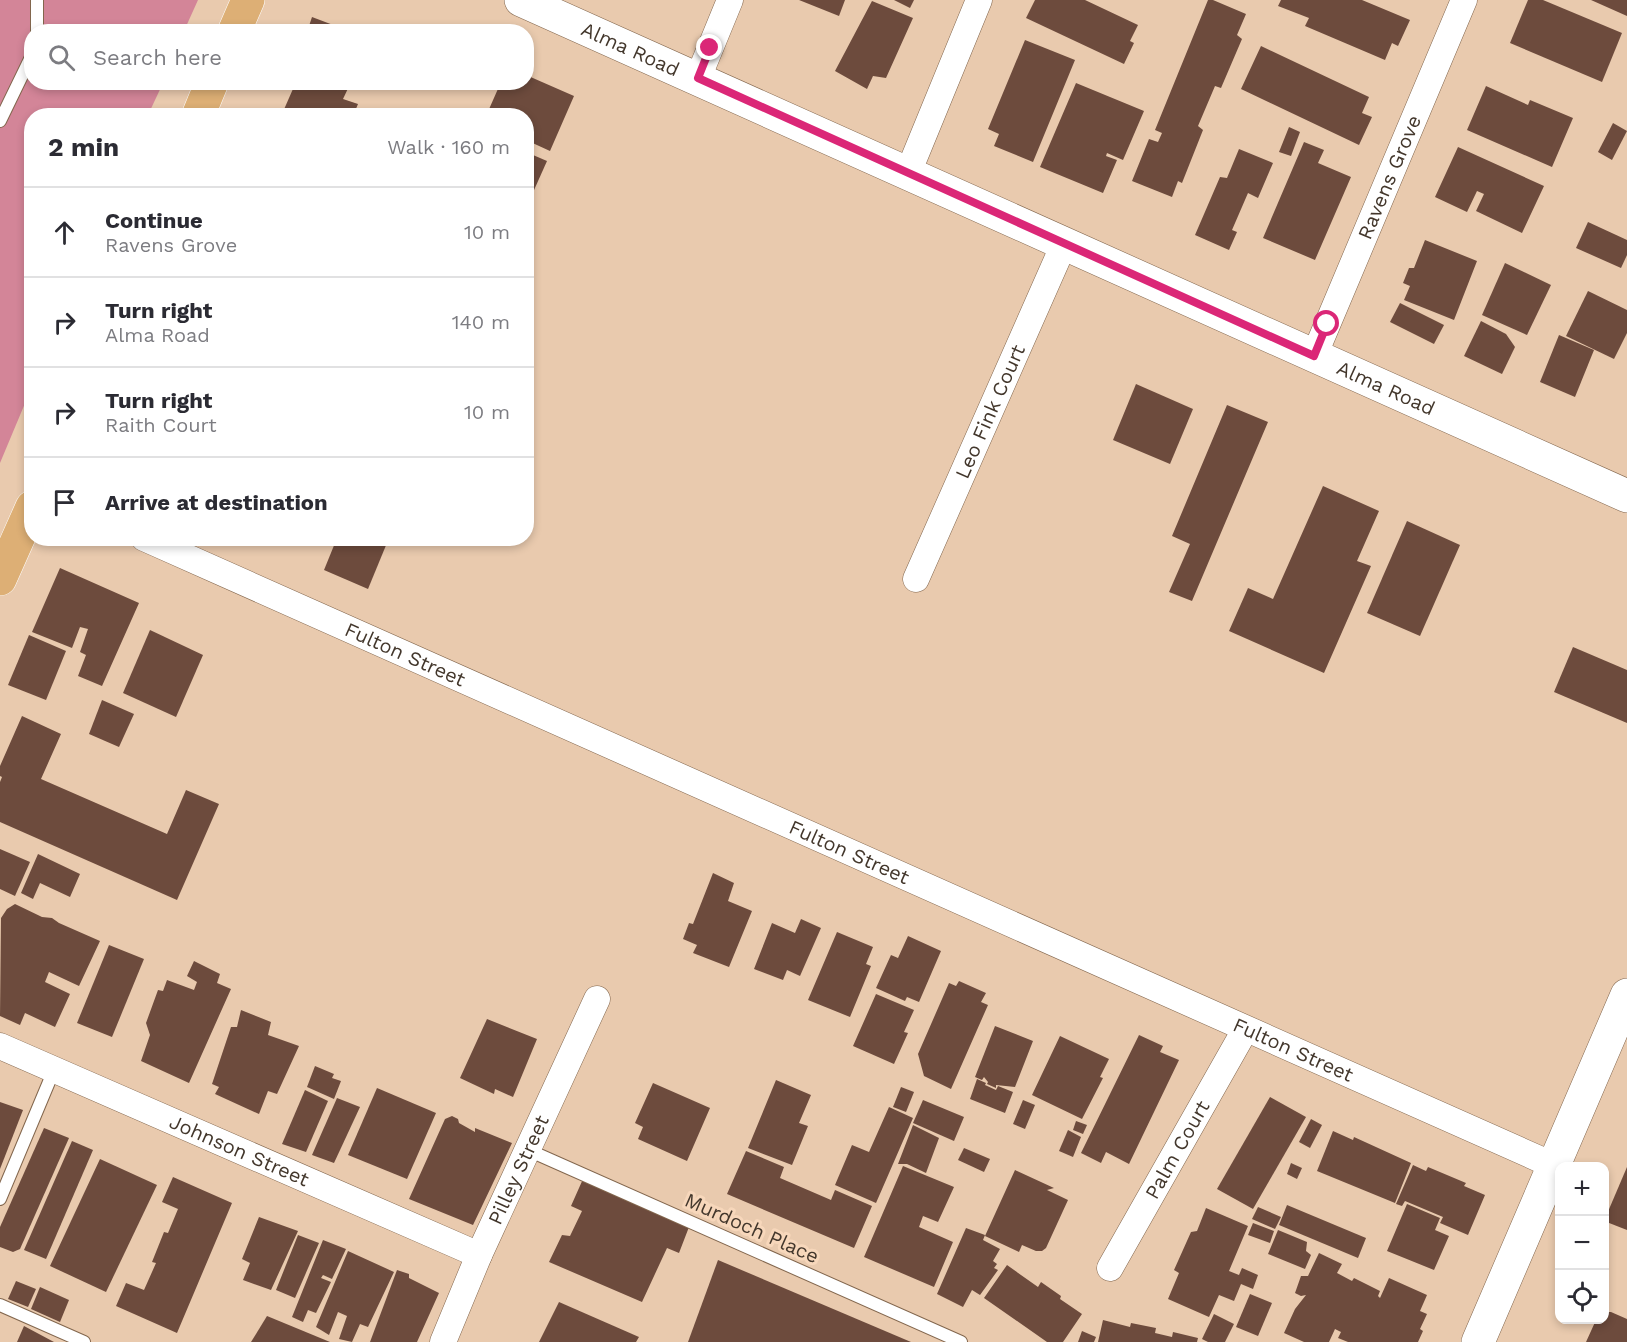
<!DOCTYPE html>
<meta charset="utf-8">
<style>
:root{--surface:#fff;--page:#f2f2f3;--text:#2b2b33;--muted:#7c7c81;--line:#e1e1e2}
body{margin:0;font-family:"Work Sans",sans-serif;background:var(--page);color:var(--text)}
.controls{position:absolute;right:18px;bottom:18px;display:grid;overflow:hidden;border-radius:12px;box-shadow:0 3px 9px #0003}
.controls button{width:54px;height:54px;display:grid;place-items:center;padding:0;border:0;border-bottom:2px solid var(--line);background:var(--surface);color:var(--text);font:30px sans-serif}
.stop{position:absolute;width:18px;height:18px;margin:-14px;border:4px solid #db2777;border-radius:50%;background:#fff}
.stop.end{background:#db2777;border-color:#fff;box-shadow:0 2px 6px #0008}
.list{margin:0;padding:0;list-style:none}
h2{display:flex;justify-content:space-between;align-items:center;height:78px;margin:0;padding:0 24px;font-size:26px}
h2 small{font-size:20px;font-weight:400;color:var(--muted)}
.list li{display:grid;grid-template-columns:39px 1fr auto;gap:18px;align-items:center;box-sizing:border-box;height:90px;padding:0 24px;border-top:2px solid var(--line)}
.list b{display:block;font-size:22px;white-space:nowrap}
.list p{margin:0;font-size:20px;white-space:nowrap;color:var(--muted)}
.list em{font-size:20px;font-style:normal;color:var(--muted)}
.icon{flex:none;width:33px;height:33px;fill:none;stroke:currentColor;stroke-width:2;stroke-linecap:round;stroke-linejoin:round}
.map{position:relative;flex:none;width:1627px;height:1342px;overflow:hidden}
.search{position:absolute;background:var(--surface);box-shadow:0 3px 9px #0003;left:24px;top:24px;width:510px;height:66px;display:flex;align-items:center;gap:15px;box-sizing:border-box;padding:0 21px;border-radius:24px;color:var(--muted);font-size:22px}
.panel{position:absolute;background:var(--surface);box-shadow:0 3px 9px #0003;left:24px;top:108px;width:510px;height:438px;border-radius:24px}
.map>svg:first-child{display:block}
</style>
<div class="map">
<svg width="1627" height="1342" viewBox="0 0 1627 1342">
<rect width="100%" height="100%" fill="#e9caae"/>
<!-- green -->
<polygon fill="#d38598" points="0,0 198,0 184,31 32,32 32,82 163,83 148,115 32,116 31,389 0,463"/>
<!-- building -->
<g fill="#6d4b3d">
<polygon points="799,0 845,0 839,16"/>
<polygon points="894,0 914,0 910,8"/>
<polygon points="1035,0 1085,0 1138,25 1130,41 1134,43 1124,64 1026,18"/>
<polygon points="1208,0 1213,0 1246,14 1237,35 1242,39 1221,88 1215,86 1198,126 1203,130 1182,183 1178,181 1172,197 1132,181 1149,139 1158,142 1162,133 1155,130"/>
<polygon points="1281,0 1362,0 1410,20 1398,46 1392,43 1385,60 1305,26 1309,18 1278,6"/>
<polygon points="1528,0 1543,0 1622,33 1602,82 1510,43"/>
<polygon points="1591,0 1627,0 1627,16"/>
<polygon points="872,1 913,18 886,78 873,76 867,89 835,71"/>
<polygon points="312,17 349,31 349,32 307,32"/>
<polygon points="1025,40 1075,60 1033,162 994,146 999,134 988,129"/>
<polygon points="1261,46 1369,97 1362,113 1372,117 1359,145 1241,89"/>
<polygon points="526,75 574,96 550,151 526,140 526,116 486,116 501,82 526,82"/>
<polygon points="296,82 351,82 343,99 358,104 353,116 282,114"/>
<polygon points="1076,83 1144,111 1123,160 1107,153 1106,156 1117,160 1103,193 1040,167"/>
<polygon points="1486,86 1528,105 1530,100 1573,118 1552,167 1467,130"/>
<polygon points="1613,123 1627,131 1612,160 1598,152"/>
<polygon points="1289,127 1300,132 1291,156 1279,152"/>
<polygon points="1304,142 1324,150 1318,163 1351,177 1315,260 1263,238"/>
<polygon points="1458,147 1544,186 1522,233 1476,211 1484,194 1477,191 1467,212 1435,197"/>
<polygon points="1239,149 1273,163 1258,198 1248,193 1232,230 1237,232 1229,250 1195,235 1220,177 1227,178"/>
<polygon points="526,152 547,161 526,208"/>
<polygon points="1588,222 1627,240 1627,255 1621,268 1576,248"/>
<polygon points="1425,240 1477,261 1454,320 1404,300 1410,286 1403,283 1409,268 1414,268"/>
<polygon points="1505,263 1551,285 1527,335 1482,315"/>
<polygon points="1588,291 1627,310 1627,333 1614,359 1566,336"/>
<polygon points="1400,303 1444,325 1434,344 1390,322"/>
<polygon points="1481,321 1506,334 1515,347 1502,374 1464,356"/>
<polygon points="1559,335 1594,350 1575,397 1540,382"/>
<polygon points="1136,384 1193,409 1170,464 1113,440"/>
<polygon points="1227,405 1268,422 1192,601 1169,592 1190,544 1172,536"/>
<polygon points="1323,486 1379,511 1357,561 1371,566 1324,673 1229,631 1248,588 1273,599"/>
<polygon points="1407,521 1460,545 1420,636 1367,613"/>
<polygon points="337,538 389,538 368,589 324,570"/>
<polygon points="60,568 139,603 102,686 78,676 86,655 80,652 88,629 80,627 72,648 32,632"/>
<polygon points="150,630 203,655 176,717 123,693"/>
<polygon points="29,635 66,651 46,700 8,685"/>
<polygon points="1573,647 1627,670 1627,723 1554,692"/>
<polygon points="102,700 134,714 119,747 89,734"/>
<polygon points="22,716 61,734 41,779 167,834 186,790 219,804 177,900 0,822 0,782 2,777 0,776 0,766"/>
<polygon points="0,849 30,862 15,896 0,889"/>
<polygon points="38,854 80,874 70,897 40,883 33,899 21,893"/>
<polygon points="713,873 734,883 728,901 752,911 729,967 693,953 697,945 683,939 689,923 693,924"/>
<polygon points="15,904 42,917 52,918 59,923 100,941 79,986 49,972 45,982 70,994 55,1027 25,1013 20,1025 0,1016 1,918 7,909"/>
<polygon points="801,919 821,928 800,976 787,970 783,980 754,969 772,923 795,933"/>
<polygon points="837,932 873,947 866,964 871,966 850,1017 808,1000"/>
<polygon points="908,936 941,951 919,1002 907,997 905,1001 876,988 891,955 898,958"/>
<polygon points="109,945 144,959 112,1037 77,1023"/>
<polygon points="194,961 220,974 217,983 231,989 189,1083 141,1061 150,1035 146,1023 158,990 163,991 167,980 194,990 197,982 187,976"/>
<polygon points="959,981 986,993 981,1002 988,1005 951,1089 924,1076 918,1054 949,983 956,986"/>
<polygon points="876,994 914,1010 904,1032 908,1033 894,1064 853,1046"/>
<polygon points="241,1010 271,1022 268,1035 299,1046 277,1094 268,1091 259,1114 215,1094 219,1087 212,1084 231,1027 237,1027"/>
<polygon points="487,1019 537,1039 513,1097 495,1089 494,1094 460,1078"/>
<polygon points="995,1026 1033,1041 1015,1087 996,1085 996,1088 987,1084 988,1082 984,1077 982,1080 975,1077"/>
<polygon points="1139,1035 1163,1046 1160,1052 1179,1060 1129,1164 1106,1152 1101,1163 1081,1153"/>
<polygon points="1060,1036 1109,1059 1100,1077 1103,1078 1082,1119 1032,1095"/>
<polygon points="315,1066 334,1074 332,1078 341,1081 334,1099 307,1087"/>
<polygon points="977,1079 986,1083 985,1085 996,1090 998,1086 1013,1092 1005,1113 970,1099"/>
<polygon points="776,1080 811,1095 799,1123 808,1126 792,1165 748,1148"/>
<polygon points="653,1083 710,1108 687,1161 638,1139 643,1127 635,1123"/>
<polygon points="901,1087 914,1092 906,1112 893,1107"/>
<polygon points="377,1088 436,1113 407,1179 348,1155"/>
<polygon points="305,1090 328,1101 306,1152 282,1144"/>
<polygon points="1270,1097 1306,1117 1253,1209 1217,1189"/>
<polygon points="337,1098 360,1107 334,1163 312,1155"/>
<polygon points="923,1100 964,1117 954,1141 913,1123"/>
<polygon points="1023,1100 1035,1105 1025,1129 1013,1124"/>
<polygon points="0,1102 23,1110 0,1169"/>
<polygon points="889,1107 913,1118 876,1203 835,1185 852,1145 869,1152"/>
<polygon points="452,1116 458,1119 459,1123 475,1132 475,1128 512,1143 473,1225 409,1199 445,1119"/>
<polygon points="1311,1119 1322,1125 1310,1148 1299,1142"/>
<polygon points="1076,1121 1087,1125 1083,1134 1073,1130"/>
<polygon points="913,1125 939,1138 926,1173 907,1164 898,1164"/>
<polygon points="44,1128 69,1138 20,1249 13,1252 0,1247 0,1227"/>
<polygon points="1068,1130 1081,1137 1073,1157 1059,1151"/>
<polygon points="1333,1131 1353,1140 1354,1137 1411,1163 1395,1203 1317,1171"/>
<polygon points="72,1141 93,1150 46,1259 24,1250"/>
<polygon points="964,1148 990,1159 984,1172 958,1160"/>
<polygon points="746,1151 784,1167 780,1178 831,1200 835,1190 872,1206 854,1248 727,1194"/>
<polygon points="100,1159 157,1185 106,1292 50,1266"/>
<polygon points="1291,1163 1302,1168 1297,1179 1287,1174"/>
<polygon points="1413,1165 1426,1171 1428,1167 1466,1183 1464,1186 1485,1195 1468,1235 1440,1223 1443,1217 1405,1201 1402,1206 1396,1204"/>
<polygon points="903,1166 954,1187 938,1222 923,1216 919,1227 953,1242 934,1287 864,1257"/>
<polygon points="1627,1167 1627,1230 1604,1221"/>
<polygon points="1015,1170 1054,1188 1047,1190 1068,1200 1046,1248 1042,1251 1036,1251 1022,1245 1019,1252 985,1236"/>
<polygon points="173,1177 232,1203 177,1333 116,1306 126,1283 144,1290 156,1263 152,1262 164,1232 168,1233 178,1209 162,1202"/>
<polygon points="583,1179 689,1227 679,1253 667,1248 642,1302 549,1262 562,1235 570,1236 582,1211 571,1206"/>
<polygon points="1407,1204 1440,1218 1435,1230 1449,1236 1434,1270 1387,1251"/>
<polygon points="1287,1205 1366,1238 1358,1258 1279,1225"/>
<polygon points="1258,1207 1281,1217 1275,1229 1252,1219"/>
<polygon points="1206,1208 1248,1226 1229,1271 1239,1275 1242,1268 1258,1275 1253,1289 1241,1284 1234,1301 1219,1295 1209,1317 1168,1299 1179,1273 1174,1270 1191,1232 1197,1231"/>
<polygon points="259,1217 298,1231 271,1290 243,1280 250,1263 242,1259"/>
<polygon points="1253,1223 1274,1231 1270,1243 1248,1235"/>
<polygon points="966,1228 985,1235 983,1240 1000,1249 993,1261 997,1264 994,1268 998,1270 980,1295 972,1290 963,1307 937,1294"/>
<polygon points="1278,1230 1307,1242 1306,1251 1311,1255 1305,1269 1268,1254"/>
<polygon points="298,1235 319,1243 295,1298 276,1290"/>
<polygon points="323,1240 346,1249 332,1279 323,1275 321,1278 331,1282 316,1313 308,1310 303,1322 292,1317"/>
<polygon points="348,1251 394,1272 368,1327 360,1324 352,1342 339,1339 347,1316 338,1312 329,1335 316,1327"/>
<polygon points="1319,1253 1342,1264 1337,1273 1352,1281 1354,1278 1380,1291 1378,1296 1380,1298 1389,1278 1427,1295 1420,1311 1427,1314 1420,1329 1423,1331 1418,1342 1348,1342 1338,1338 1341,1332 1335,1329 1329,1342 1304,1342 1284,1333 1295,1309 1306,1295 1301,1296 1295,1293 1301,1276 1308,1276"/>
<polygon points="718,1260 911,1342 688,1342"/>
<polygon points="1007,1265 1038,1287 1041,1282 1061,1296 1060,1299 1082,1314 1063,1342 1047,1342 984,1298"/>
<polygon points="397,1270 409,1274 409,1278 439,1293 417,1342 370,1342"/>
<polygon points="16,1281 36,1289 28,1307 8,1299"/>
<polygon points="40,1287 69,1300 60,1322 31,1309"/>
<polygon points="1250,1294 1272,1303 1258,1336 1236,1327"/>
<polygon points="559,1302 639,1337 636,1342 539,1342"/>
<polygon points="1604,1312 1611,1312 1627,1319 1627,1342 1586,1342 1596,1320 1604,1320"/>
<polygon points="1214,1314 1234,1324 1225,1342 1208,1342 1202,1339"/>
<polygon points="267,1316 330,1342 251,1342"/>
<polygon points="1103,1320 1130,1327 1131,1323 1156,1328 1155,1333 1172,1337 1173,1332 1198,1338 1197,1342 1098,1342"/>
<polygon points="24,1326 54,1342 17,1342"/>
<polygon points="1082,1331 1096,1337 1094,1342 1078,1342"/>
</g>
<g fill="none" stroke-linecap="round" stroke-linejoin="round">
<defs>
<g id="lane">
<polyline points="37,32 37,0"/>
<polyline points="0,121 32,55"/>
<polyline points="528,1150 961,1342"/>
<polyline points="0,1199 54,1070"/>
<polyline points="0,1305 84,1342"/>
</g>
<g id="street">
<polyline points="698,78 730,0"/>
<polyline points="908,173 979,0"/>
<path id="s1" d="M 1314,356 L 1464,0"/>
<path id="s2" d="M 144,538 L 1555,1166"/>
<path id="s3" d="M 916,579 L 1064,244"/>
<path id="s4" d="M 0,1046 L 479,1255"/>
<path id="s5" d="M 1110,1268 L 1245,1030"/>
<path id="s6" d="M 443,1342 L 479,1255 L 597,999"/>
</g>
<g id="secondary">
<path id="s7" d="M 521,0 L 1627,496"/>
<polyline points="1478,1342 1627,995"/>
</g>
<g id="primary">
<polyline points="234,32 248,0"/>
<polyline points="198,116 212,82"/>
<polyline points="0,579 32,507"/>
</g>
</defs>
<!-- lane casing -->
<use href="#lane" stroke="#82664d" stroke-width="14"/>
<!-- street casing -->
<use href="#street" stroke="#82664d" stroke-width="27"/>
<!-- secondary casing -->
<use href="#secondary" stroke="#82664d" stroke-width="34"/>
<!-- primary casing -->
<use href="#primary" stroke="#fff" stroke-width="34"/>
<!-- lane -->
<use href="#lane" stroke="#fff" stroke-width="12"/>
<!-- street -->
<use href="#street" stroke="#fff" stroke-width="26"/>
<!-- secondary -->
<use href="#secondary" stroke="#fff" stroke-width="33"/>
<!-- primary -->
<use href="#primary" stroke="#ddaf75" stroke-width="33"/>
</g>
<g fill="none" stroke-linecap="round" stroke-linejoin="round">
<!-- route -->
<polyline stroke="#db2777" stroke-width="8" points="710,48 698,78 1314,356 1327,324"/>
</g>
<g text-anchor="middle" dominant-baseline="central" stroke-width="6" stroke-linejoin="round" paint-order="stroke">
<!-- street labels -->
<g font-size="20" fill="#43372c" stroke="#f7d7bb">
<text stroke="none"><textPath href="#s7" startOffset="120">Alma Road</textPath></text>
<text stroke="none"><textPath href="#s1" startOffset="194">Ravens Grove</textPath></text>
<text stroke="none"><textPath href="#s7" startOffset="948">Alma Road</textPath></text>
<text stroke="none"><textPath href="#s3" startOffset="183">Leo Fink Court</textPath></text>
<text stroke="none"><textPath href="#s2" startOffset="286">Fulton Street</textPath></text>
<text stroke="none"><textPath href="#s2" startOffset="772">Fulton Street</textPath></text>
<text stroke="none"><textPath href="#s2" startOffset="1258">Fulton Street</textPath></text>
<text stroke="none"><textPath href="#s5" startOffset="136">Palm Court</textPath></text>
<text stroke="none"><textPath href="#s4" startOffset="261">Johnson Street</textPath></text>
<text stroke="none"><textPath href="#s6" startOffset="188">Pilley Street</textPath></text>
<text transform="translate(752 1228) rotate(24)">Murdoch Place</text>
</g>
</g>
</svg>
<div class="controls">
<button>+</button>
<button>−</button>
<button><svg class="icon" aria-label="locate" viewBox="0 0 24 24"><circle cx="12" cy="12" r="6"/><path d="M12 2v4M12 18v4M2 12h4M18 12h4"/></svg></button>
</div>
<div class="stop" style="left:1327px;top:324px"></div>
<div class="stop end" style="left:710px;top:48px"></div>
<div class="search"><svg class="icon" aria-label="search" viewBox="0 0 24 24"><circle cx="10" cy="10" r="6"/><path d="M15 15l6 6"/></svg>Search here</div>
<section class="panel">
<h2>2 min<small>Walk · 160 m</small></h2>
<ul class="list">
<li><svg class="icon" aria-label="ahead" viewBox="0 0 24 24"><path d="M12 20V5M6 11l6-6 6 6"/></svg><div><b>Continue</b><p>Ravens Grove</p></div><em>10 m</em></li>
<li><svg class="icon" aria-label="right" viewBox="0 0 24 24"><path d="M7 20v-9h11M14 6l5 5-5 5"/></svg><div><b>Turn right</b><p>Alma Road</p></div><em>140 m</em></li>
<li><svg class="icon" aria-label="right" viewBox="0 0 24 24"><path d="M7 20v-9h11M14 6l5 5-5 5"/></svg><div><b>Turn right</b><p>Raith Court</p></div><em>10 m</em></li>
<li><svg class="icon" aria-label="arrive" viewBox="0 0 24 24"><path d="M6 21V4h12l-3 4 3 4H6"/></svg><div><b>Arrive at destination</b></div></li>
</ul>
</section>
</div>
